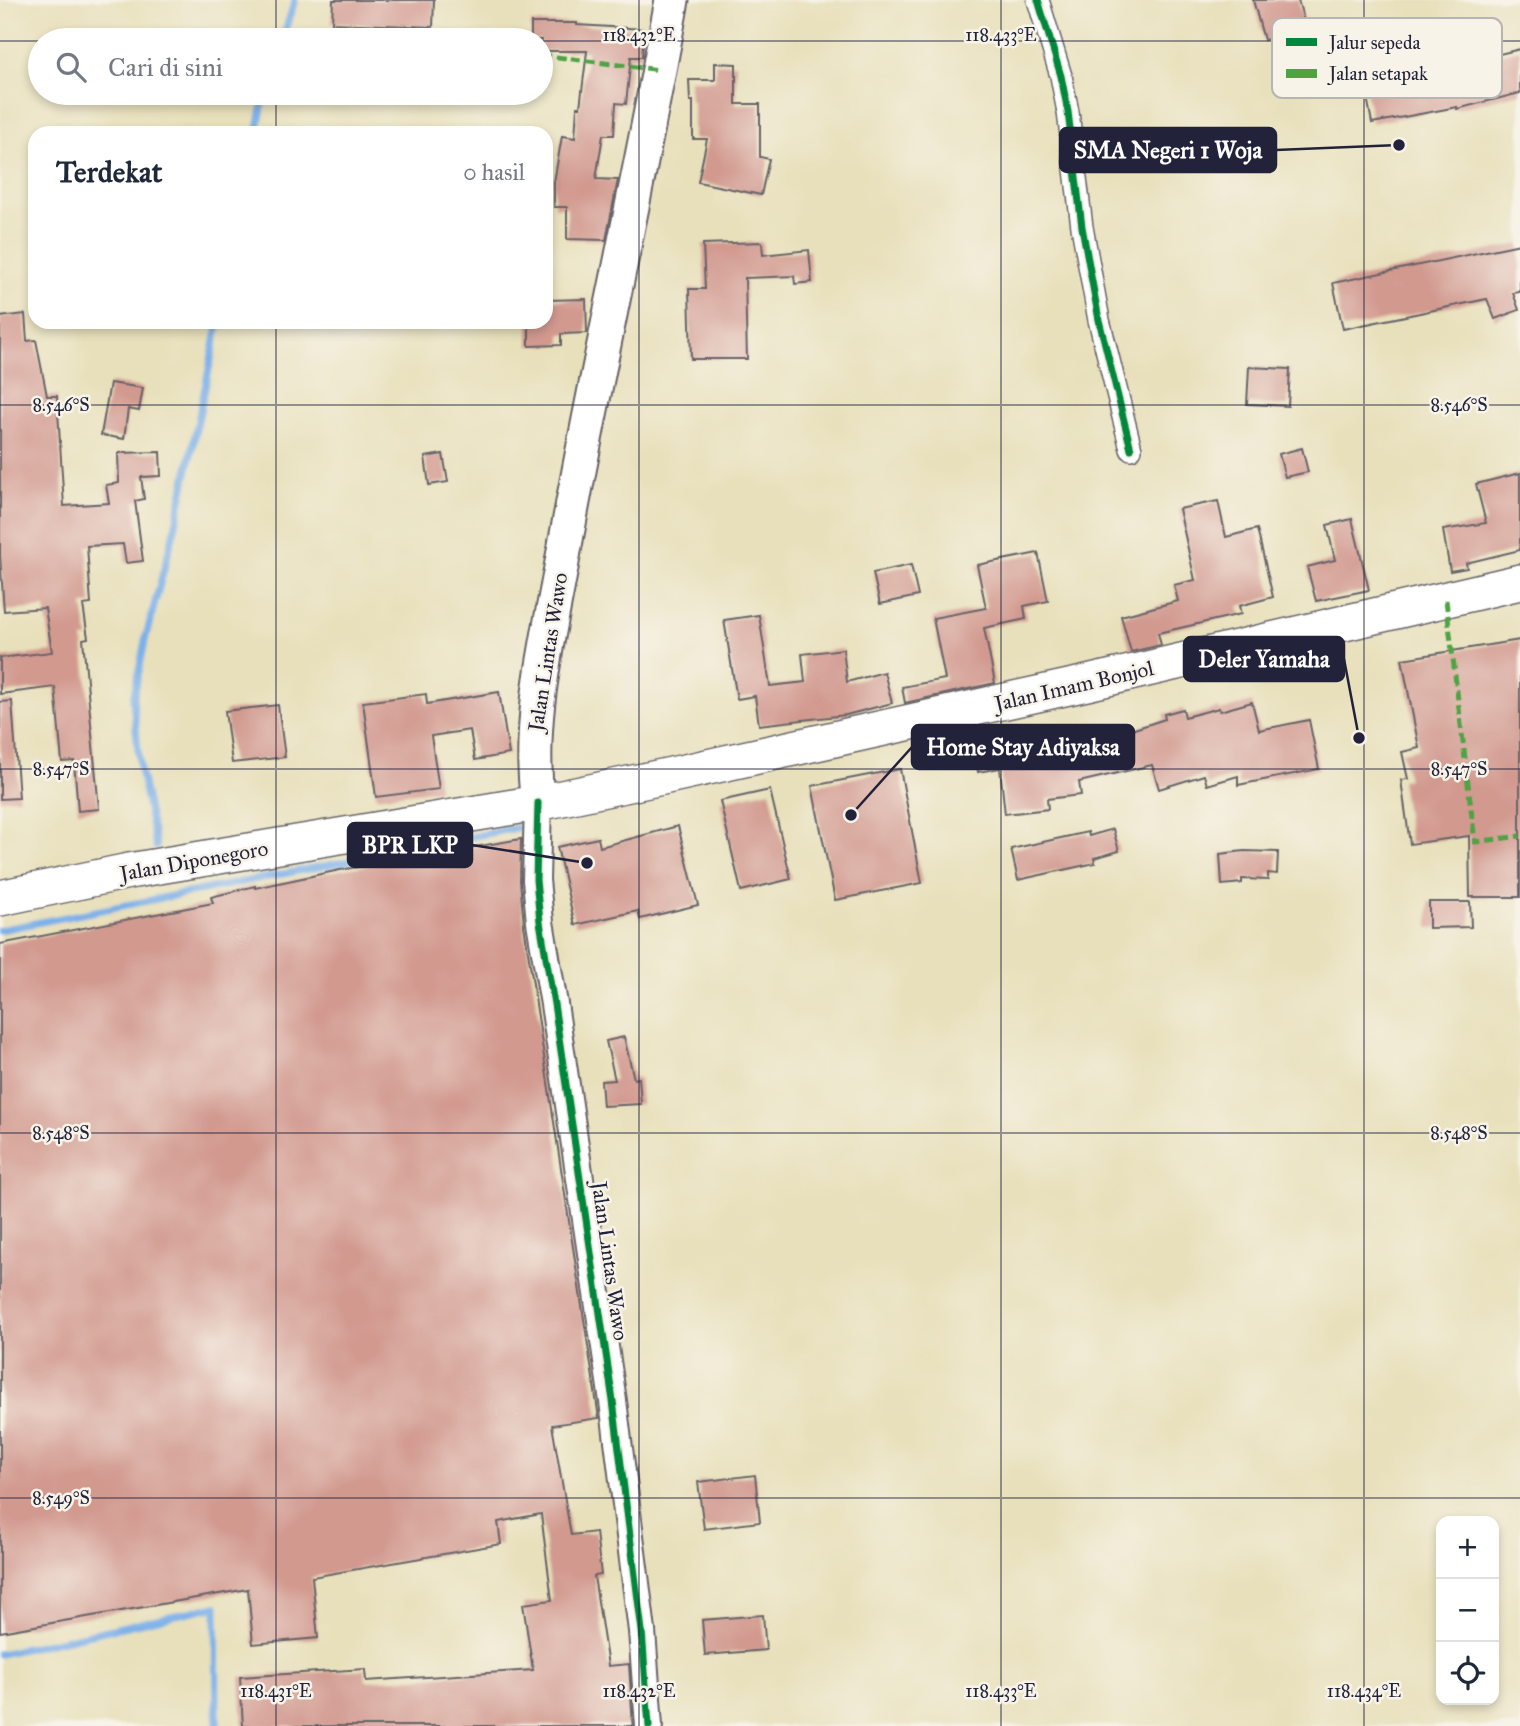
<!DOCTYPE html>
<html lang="id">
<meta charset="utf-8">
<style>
:root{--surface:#fff;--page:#f2f2f3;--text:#1f2937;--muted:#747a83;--line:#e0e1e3}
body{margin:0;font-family:"IM FELL Great Primer",serif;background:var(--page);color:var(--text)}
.controls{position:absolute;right:21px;bottom:21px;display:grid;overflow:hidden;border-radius:14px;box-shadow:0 4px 10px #0003}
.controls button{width:63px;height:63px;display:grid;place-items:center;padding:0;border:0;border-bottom:2px solid var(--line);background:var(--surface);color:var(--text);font:35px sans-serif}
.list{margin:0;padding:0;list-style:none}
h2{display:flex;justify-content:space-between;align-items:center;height:91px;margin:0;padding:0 28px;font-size:30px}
h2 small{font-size:23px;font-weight:400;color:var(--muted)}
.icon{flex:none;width:38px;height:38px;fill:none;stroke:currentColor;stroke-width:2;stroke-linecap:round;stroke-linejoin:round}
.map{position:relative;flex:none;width:1520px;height:1726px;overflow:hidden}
.search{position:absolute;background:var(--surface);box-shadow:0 4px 10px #0003;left:28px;top:28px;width:525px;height:77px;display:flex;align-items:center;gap:18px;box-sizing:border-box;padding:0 24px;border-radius:38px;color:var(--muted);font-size:26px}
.panel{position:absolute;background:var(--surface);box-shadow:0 4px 10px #0003;left:28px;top:126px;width:525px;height:203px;border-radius:21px}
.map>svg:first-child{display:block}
</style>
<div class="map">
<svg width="1520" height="1726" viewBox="0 0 1520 1726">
<rect width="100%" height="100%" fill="#f7f3e8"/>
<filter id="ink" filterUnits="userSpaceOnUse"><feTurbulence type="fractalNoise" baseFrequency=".0143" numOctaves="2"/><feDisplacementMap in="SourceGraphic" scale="14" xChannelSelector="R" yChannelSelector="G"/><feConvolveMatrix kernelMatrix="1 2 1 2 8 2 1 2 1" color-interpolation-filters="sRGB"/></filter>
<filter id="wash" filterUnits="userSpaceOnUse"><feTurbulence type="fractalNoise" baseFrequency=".00686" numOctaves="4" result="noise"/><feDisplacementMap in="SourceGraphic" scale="28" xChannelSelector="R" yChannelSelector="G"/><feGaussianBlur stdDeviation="1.57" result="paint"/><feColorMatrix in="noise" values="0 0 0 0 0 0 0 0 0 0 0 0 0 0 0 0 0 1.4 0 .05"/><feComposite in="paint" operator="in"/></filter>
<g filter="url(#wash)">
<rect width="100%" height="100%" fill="#e8e0bb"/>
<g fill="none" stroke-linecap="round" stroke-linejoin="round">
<!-- stream -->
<g stroke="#7bb0e9" stroke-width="7">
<polyline points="282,40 295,0"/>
<polyline points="257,133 265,93"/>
<polyline points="156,846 140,769 133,700 146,636 176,524 219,322"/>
<polyline points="0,930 516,828"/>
<polyline points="0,1654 216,1606 217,1726"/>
</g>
</g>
<g id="blocks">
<!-- building -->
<g fill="#d2998f">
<polygon points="333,0 434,0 433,27 332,23"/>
<polygon points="1253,0 1298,0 1306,28 1264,40"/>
<polygon points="531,23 577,23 577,25 644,29 642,57 631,57 626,104 616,103 614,135 603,135 596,179 618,180 606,240 567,239 567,207 554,207 554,182 562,136 575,138 577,107 580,107 587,51 541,51 541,40 531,40"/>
<polygon points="1520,49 1520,93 1457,109 1457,107 1372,123 1364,81 1434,67 1434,70"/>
<polygon points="715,63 736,64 736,104 760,104 760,157 769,159 761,195 698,182 707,139 693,139 693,101 690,101 689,80 715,80"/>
<polygon points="762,242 763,255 809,250 812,282 795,284 794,276 745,278 747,359 691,359 689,289 705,289 703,244"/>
<polygon points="1520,244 1520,292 1513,293 1519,310 1495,319 1487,299 1343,329 1333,283"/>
<polygon points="586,299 587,333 561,334 561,345 529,346 529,322 546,322 546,300"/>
<polygon points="25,314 27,341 36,340 47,396 57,396 64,506 109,503 106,485 119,483 118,453 160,452 161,476 141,477 144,499 135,501 143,561 126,563 123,544 87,546 91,604 83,605 88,638 83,639 99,809 78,811 74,761 62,762 55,687 0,694 0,658 52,652 45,608 4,611 0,556 0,317"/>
<polygon points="1249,367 1290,369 1288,406 1247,404"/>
<polygon points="110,383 143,388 139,411 128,409 124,439 101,435"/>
<polygon points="1302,448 1308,472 1285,477 1279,454"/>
<polygon points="443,454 448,482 429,485 425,457"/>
<polygon points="1520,473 1520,550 1466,563 1467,568 1450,571 1443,530 1486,523 1476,484"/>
<polygon points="1218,501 1226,537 1257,529 1273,597 1239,606 1241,614 1158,633 1161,645 1131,652 1121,616 1178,601 1174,585 1195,580 1179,509"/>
<polygon points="1352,519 1369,590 1316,601 1307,567 1335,560 1327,525"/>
<polygon points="1038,553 1048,601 1024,606 1026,619 984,628 995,683 905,703 902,687 945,679 933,618 986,608 977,565"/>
<polygon points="911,565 918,596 880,604 873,573"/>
<polygon points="759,615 770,686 805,682 802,654 843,649 847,682 884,672 892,703 846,715 759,725 755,696 737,699 724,620"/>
<polygon points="1520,640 1520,897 1470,897 1469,836 1410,844 1401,780 1408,779 1402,752 1419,748 1402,659"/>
<polygon points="499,692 509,754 475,760 470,730 431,736 439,789 376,797 363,702 426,694 427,704"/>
<polygon points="12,701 19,798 0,799 0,702"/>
<polygon points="1252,702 1259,730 1309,720 1319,769 1238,785 1238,776 1207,785 1204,775 1159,789 1152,765 1079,782 1081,795 1047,799 1048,809 1005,814 1000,768 978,772 974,751 1041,744 1042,760 1085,755 1081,738 1125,729 1125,732 1165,719 1164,714 1183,709 1185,717 1219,708 1220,711"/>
<polygon points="278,705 285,757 232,763 225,711"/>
<polygon points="900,769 922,883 835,900 812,786"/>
<polygon points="770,790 791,879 741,891 720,801"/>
<polygon points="678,826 698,905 640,919 638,911 575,925 557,847 598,838 600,847"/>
<polygon points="1113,829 1119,851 1094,858 1095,863 1018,880 1011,849 1088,832 1089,836"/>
<polygon points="521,839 520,881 524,925 599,1418 552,1425 571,1535 596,1532 601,1575 594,1576 608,1666 629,1664 633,1726 243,1726 240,1677 365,1669 366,1681 533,1670 523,1604 552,1600 541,1514 498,1522 501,1544 312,1577 318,1638 253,1644 248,1589 0,1632 0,944 213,903 211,897 255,886 255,888 340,870"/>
<polygon points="1244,851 1278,852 1277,874 1268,873 1268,880 1242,879 1242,883 1222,885 1220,854"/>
<polygon points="1429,902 1470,902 1471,927 1429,928"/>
<polygon points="624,1037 634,1079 639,1078 641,1104 603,1106 601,1081 615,1080 606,1041"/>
<polygon points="755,1475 760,1522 704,1529 698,1482"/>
<polygon points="763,1615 766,1650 705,1655 702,1620"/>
</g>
</g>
</g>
<g filter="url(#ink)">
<use href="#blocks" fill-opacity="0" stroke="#676468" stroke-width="2"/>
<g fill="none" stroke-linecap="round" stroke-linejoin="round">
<defs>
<polyline id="minor" points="1038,0 1061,76 1068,112 1082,227 1099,320 1131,449"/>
<polyline id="tertiary" points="538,803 536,880 540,922 554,1004 613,1401 642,1631 649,1726"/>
<path id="primary" d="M 538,803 C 526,719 550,634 564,551 C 597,367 639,184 672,0"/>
<polyline id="trunk" points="0,898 129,871 538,803 667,776 1087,683 1520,582"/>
</defs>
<!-- minor casing -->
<use href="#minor" stroke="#676468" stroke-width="24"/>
<!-- tertiary casing -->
<use href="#tertiary" stroke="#676468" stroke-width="30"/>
<!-- primary casing -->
<use href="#primary" stroke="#676468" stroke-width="37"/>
<!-- trunk casing -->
<use href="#trunk" stroke="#676468" stroke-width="38"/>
<!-- minor -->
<use href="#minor" stroke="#fff" stroke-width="21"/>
<!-- tertiary -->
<use href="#tertiary" stroke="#fff" stroke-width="26"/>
<!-- primary -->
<use href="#primary" stroke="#fff" stroke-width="33"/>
<!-- trunk -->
<use href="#trunk" stroke="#fff" stroke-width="35"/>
<!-- quiet -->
<g stroke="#50a245" stroke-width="5" stroke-dasharray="10 5" stroke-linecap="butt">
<polyline points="541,55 660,70"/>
<polyline points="1446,600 1475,842 1520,836"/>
</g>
<defs>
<g id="cycleway">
<polyline points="1038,0 1061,76 1068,112 1082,227 1099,320 1131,449"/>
<polyline points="538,803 536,880 540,922 554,1004 613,1401 642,1631 649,1726"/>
</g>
</defs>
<!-- cycleway casing -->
<use href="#cycleway" stroke="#f7f3e8" stroke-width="11"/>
<!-- cycleway -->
<use href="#cycleway" stroke="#00873e" stroke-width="7"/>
</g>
</g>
<!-- ticks -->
<path fill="none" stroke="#22223b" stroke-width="2" stroke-opacity="0.45" d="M 276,0 L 276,40M 639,0 L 639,1726M 1001,0 L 1001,1726M 1364,0 L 1364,1726M 0,41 L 40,41M 541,41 L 1520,41M 276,93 L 276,133M 276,322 L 276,1726M 0,405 L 1520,405M 0,769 L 1520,769M 0,1133 L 1520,1133M 0,1498 L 1520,1498"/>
<g text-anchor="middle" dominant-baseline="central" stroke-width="5" stroke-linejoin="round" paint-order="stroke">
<!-- street labels -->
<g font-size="21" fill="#22223b" stroke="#f7f3e8">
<text transform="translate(548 652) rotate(-81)">Jalan Lintas Wawo</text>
<text transform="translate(1074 686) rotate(-13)">Jalan Imam Bonjol</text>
<text transform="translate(194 861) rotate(-10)">Jalan Diponegoro</text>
<text transform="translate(610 1261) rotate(82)">Jalan Lintas Wawo</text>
</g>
</g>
<!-- legend -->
<rect x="1272" y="18" width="230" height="80" rx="10" fill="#f7f3e8" stroke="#b7b4b4" stroke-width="2"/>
<rect x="1286" y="38" width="31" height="8" fill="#00873e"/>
<rect x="1286" y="69" width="31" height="9" fill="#50a245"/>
<g font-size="19" fill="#22223b">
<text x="1329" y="49">Jalur sepeda</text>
<text x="1329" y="80">Jalan setapak</text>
</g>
<g font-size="18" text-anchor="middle" fill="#22223b" stroke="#f7f3e8" stroke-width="5" stroke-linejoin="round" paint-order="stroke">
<text x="639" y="41">118.432°E</text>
<text x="1001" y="41">118.433°E</text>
<text x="61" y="411">8.546°S</text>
<text x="1459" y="411">8.546°S</text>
<text x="61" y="775">8.547°S</text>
<text x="1459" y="775">8.547°S</text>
<text x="61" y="1139">8.548°S</text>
<text x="1459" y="1139">8.548°S</text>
<text x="61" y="1504">8.549°S</text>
<text x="276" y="1697">118.431°E</text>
<text x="639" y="1697">118.432°E</text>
<text x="1001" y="1697">118.433°E</text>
<text x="1364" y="1697">118.434°E</text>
</g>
<!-- callouts -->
<path fill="none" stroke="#22223b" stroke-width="2.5" d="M1399 145L1276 150M1359 738L1344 659M851 815L912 747M587 863L472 845"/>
<g fill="#22223b" stroke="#f7f3e8" stroke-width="2.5">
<circle cx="1399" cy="145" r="7"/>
<circle cx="1359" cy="738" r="7"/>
<circle cx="851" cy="815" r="7"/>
<circle cx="587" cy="863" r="7"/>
</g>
<g fill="#22223b" stroke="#22223b" stroke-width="2.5">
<rect x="1060" y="128" width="216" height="44" rx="7"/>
<rect x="1184" y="637" width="160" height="44" rx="7"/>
<rect x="912" y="725" width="222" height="44" rx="7"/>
<rect x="348" y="823" width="124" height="44" rx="7"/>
</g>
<g font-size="23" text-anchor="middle" font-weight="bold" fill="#fff">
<text x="1168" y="158">SMA Negeri 1 Woja</text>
<text x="1264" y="667">Deler Yamaha</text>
<text x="1023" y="755">Home Stay Adiyaksa</text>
<text x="410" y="853">BPR LKP</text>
</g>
</svg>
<div class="controls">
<button>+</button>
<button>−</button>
<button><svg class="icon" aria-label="locate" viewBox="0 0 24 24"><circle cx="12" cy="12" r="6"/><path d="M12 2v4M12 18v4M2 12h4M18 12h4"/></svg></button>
</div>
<div class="search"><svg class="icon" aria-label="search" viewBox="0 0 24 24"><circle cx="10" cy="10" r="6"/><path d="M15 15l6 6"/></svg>Cari di sini</div>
<section class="panel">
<h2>Terdekat<small>0 hasil</small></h2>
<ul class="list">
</ul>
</section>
</div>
